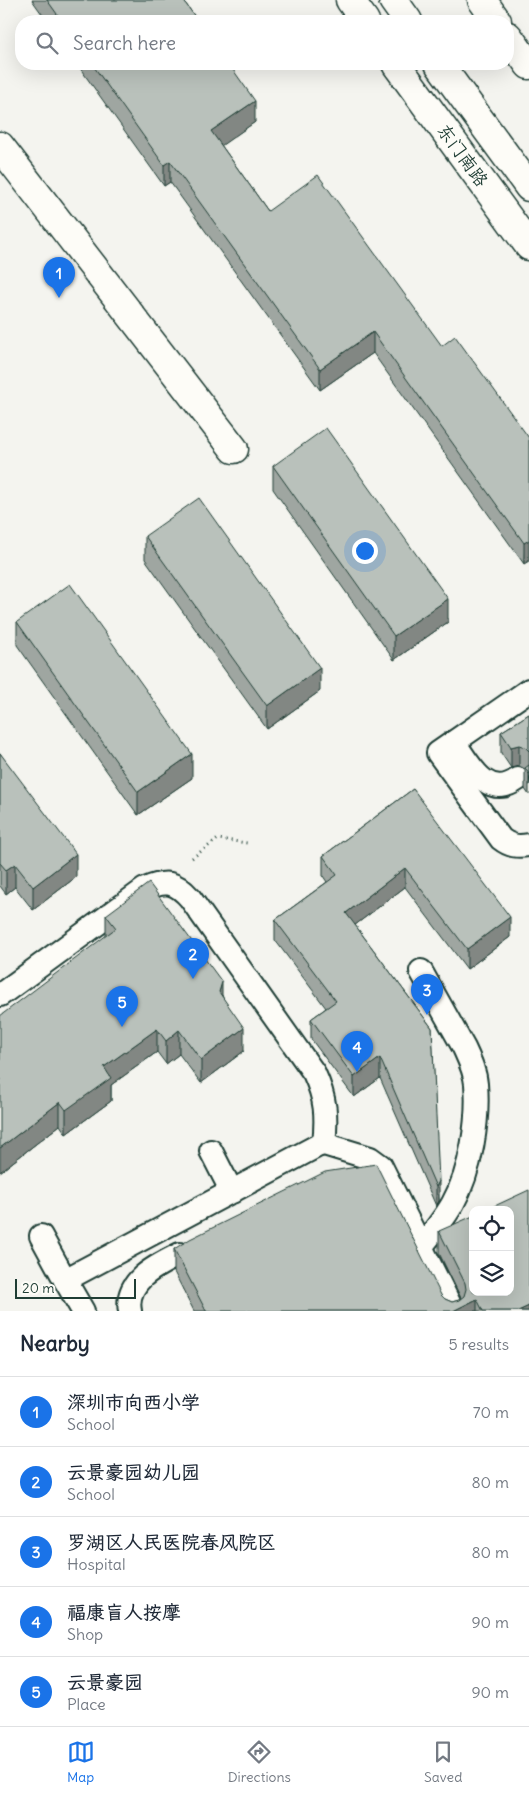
<!DOCTYPE html>
<meta charset="utf-8">
<style>
:root{--surface:#fff;--page:#f6f6f7;--text:#1f2937;--muted:#747a83;--line:#e0e1e3;--accent:#1a73e8}
body{margin:0;font-family:Delius,"LXGW WenKai TC",sans-serif;background:var(--page);color:var(--text)}
.controls{position:absolute;right:15px;bottom:15px;display:grid;overflow:hidden;border-radius:10px;box-shadow:0 5px 20px #0002}
.controls button{width:45px;height:45px;display:grid;place-items:center;padding:0;border:0;border-bottom:1px solid var(--line);background:var(--surface);color:var(--text);font:25px sans-serif}
.scale{position:absolute;left:15px;bottom:12px;width:121px;box-sizing:border-box;padding-left:5px;border:2px solid #1f3d34;border-top:0;font-size:14px;line-height:18px;white-space:nowrap;color:#1f3d34;-webkit-text-stroke:4px #fdfcf7;paint-order:stroke}
.you{position:absolute;left:364px;top:550px;width:18px;height:18px;margin:-12px;border:4px solid #fff;border-radius:50%;background:#1a73e8;box-shadow:0 0 0 8px #1a73e833}
.badge{display:grid;place-items:center;width:32px;height:32px;border-radius:50%;background:var(--accent);color:#fff;font-size:16px;font-weight:700}
.pin{position:absolute;translate:-50% -41px;filter:drop-shadow(0 1px 2px #0008)}
.pin::after{content:'';position:absolute;top:26px;width:18px;height:15px;background:inherit;clip-path:polygon(0 0,100% 0,50% 100%)}
.list{margin:0;padding:0;list-style:none}
h2{display:flex;justify-content:space-between;align-items:center;height:65px;margin:0;padding:0 20px;font-size:21px}
h2 small{font-size:16px;font-weight:400;color:var(--muted)}
.list li{display:grid;grid-template-columns:32px 1fr auto;gap:15px;align-items:center;box-sizing:border-box;height:70px;padding:0 20px;border-top:1px solid var(--line)}
.list b{display:block;font-size:19px;white-space:nowrap}
.list p{margin:0;font-size:16px;white-space:nowrap;color:var(--muted)}
.list em{font-size:16px;font-style:normal;color:var(--muted)}
.icon{flex:none;width:28px;height:28px;fill:none;stroke:currentColor;stroke-width:2;stroke-linecap:round;stroke-linejoin:round}
.map{position:relative;flex:none;width:529px;height:1311px;overflow:hidden}
.search{position:absolute;background:var(--surface);box-shadow:0 5px 20px #0002;left:15px;right:15px;top:15px;height:55px;display:flex;align-items:center;gap:12px;box-sizing:border-box;padding:0 18px;border-radius:20px;color:var(--muted);font-size:19px}
.sheet{height:415px;background:var(--surface)}
nav{display:flex;justify-content:space-around;align-items:center;box-sizing:border-box;height:70px;border-top:1px solid var(--line);background:var(--surface);font-size:14px;color:var(--muted)}
nav a{display:grid;justify-items:center;gap:2px}
nav .on{color:var(--accent)}
.map>svg:first-child{display:block}
</style>
<div class="map">
<svg width="529" height="1311" viewBox="0 0 529 1311">
<rect width="100%" height="100%" fill="#f4f4ef"/>
<filter id="ink" filterUnits="userSpaceOnUse"><feTurbulence type="fractalNoise" baseFrequency=".02" numOctaves="2"/><feDisplacementMap in="SourceGraphic" scale="10" xChannelSelector="R" yChannelSelector="G"/><feConvolveMatrix kernelMatrix="1 2 1 2 8 2 1 2 1" color-interpolation-filters="sRGB"/></filter>
<g filter="url(#ink)">
<g fill="none" stroke-linecap="round" stroke-linejoin="round">
<defs>
<g id="lane">
<path d="M 529,690 L 438,753 L 501,839 C 510,846 517,847 529,845"/>
<path d="M 454,742 C 470,765 487,801 518,779"/>
<path d="M 421,971 L 464,1048 C 469,1059 475,1071 476,1084 C 479,1120 471,1171 453,1203 C 445,1218 433,1232 422,1246"/>
<path d="M 0,995 L 145,889 C 165,880 175,881 190,898 L 314,1073 C 326,1099 327,1116 324,1144"/>
<polyline points="211,1151 232,1192"/>
<polyline points="41,1236 65,1280"/>
<polyline points="83,1311 65,1280 317,1146 324,1144 370,1158 381,1166 453,1311"/>
<path d="M 130,1311 C 124,1280 158,1265 180,1254"/>
</g>
<polyline id="street" points="0,146 234,449"/>
<g id="primary">
<polyline points="350,0 365,21"/>
<polyline points="482,0 497,21"/>
<polyline points="508,36 529,65"/>
<polyline points="396,64 529,246"/>
</g>
<g id="highway">
<polyline points="393,0 408,21"/>
<polyline points="439,64 529,187"/>
</g>
</defs>
<!-- lane casing -->
<use href="#lane" stroke="#1f3d34" stroke-width="26"/>
<!-- street casing -->
<use href="#street" stroke="#1f3d34" stroke-width="31"/>
<!-- primary casing -->
<use href="#primary" stroke="#1f3d34" stroke-width="31"/>
<!-- highway casing -->
<use href="#highway" stroke="#1f3d34" stroke-width="31"/>
<!-- path -->
<polyline stroke="#1f3d34" stroke-width="3" stroke-dasharray="1 4" stroke-linecap="butt" points="192,858 218,839 247,843"/>
<!-- lane -->
<use href="#lane" stroke="#fdfcf7" stroke-width="22"/>
<!-- street -->
<use href="#street" stroke="#fdfcf7" stroke-width="28"/>
<!-- primary -->
<use href="#primary" stroke="#fdfcf7" stroke-width="28"/>
<!-- highway -->
<use href="#highway" stroke="#fdfcf7" stroke-width="28"/>
</g>
<!-- wall -->
<g fill="#9fa6a1" stroke="#1f3d34">
<polygon points="32,0 183,0 198,21 47,21"/>
<polygon points="77,64 229,64 255,122 221,145 268,211 442,346 529,438 524,564 373,353 320,390 170,182 164,186"/>
<polygon points="273,466 448,622 394,660 273,489"/>
<polygon points="145,536 320,691 267,729 145,559"/>
<polygon points="17,622 192,778 138,815 17,645"/>
<polygon points="529,714 529,795 525,789 525,769 519,766 511,768 501,753 501,732"/>
<polygon points="0,753 76,877 33,910 15,887 6,894 0,886"/>
<polygon points="413,789 510,937 467,969 405,887 355,925 432,1028 439,1201 436,1206 380,1078 354,1097 311,1039 311,1019 326,1008 275,940 275,920 327,882 323,876 323,856"/>
<polygon points="106,915 222,995 244,1051 201,1083 179,1054 166,1064 157,1052 111,1085 111,1101 66,1134 60,1125 0,1172 106,936"/>
<polygon points="439,1231 529,1311 194,1311 174,1272 174,1249 441,1295 445,1299 452,1302 459,1300 461,1298 439,1253"/>
</g>
<!-- shaded-wall -->
<g fill="#828783" stroke="#1f3d34">
<polygon points="255,101 255,122 211,153 211,131"/>
<polygon points="170,161 170,182 164,186 164,165"/>
<polygon points="373,332 373,353 320,390 320,369"/>
<polygon points="529,540 529,561 524,564 524,543"/>
<polygon points="448,599 448,622 394,660 394,636"/>
<polygon points="320,668 320,691 267,729 267,706"/>
<polygon points="519,745 519,766 511,768 511,747"/>
<polygon points="192,754 192,778 138,815 138,792"/>
<polygon points="76,854 76,877 33,910 33,887"/>
<polygon points="15,864 15,887 6,894 6,870"/>
<polygon points="405,868 405,887 346,932 346,913"/>
<polygon points="510,917 510,937 467,969 467,949"/>
<polygon points="222,982 222,1006 219,992"/>
<polygon points="244,1028 244,1051 201,1083 201,1060"/>
<polygon points="157,1029 157,1052 111,1085 111,1101 66,1134 66,1110 104,1067"/>
<polygon points="179,1030 179,1054 166,1064 166,1041"/>
<polygon points="380,1058 380,1078 354,1097 354,1077"/>
<polygon points="60,1102 60,1125 0,1172 0,1148"/>
<polygon points="439,1181 439,1201 436,1206 436,1187"/>
<polygon points="477,1299 477,1311 453,1311"/>
<polygon points="529,1306 529,1311 518,1311"/>
</g>
<!-- building -->
<g fill="#b9c1bb" stroke="#1f3d34">
<polygon points="47,0 183,0 198,21 62,21"/>
<polygon points="92,64 229,64 255,101 211,131 268,211 318,175 442,346 455,336 529,438 529,540 524,543 373,332 320,369 170,161 164,165"/>
<polygon points="326,428 448,599 394,636 273,466"/>
<polygon points="199,498 320,668 267,706 145,536"/>
<polygon points="70,584 192,754 138,792 17,622"/>
<polygon points="529,714 529,751 525,747 519,745 511,747 501,732"/>
<polygon points="0,753 76,854 33,887 15,864 6,870 0,863"/>
<polygon points="529,765 529,774 525,768"/>
<polygon points="413,789 510,917 467,949 405,868 346,913 432,1028 439,1181 436,1187 380,1058 354,1077 311,1019 336,1001 275,920 337,875 323,856"/>
<polygon points="149,883 222,982 219,992 244,1028 201,1060 179,1030 166,1041 157,1029 104,1067 111,1078 66,1110 60,1102 0,1148 0,1016 116,928 106,915"/>
<polygon points="376,1164 441,1295 445,1299 452,1302 459,1300 464,1296 466,1289 465,1283 439,1231 473,1216 473,1292 510,1292 510,1210 486,1210 529,1190 529,1306 518,1311 483,1311 477,1299 453,1311 206,1311 174,1249 190,1239 325,1172"/>
</g>
</g>
<g text-anchor="middle" dominant-baseline="central" stroke-width="5" stroke-linejoin="round" paint-order="stroke">
<!-- street labels -->
<g font-size="18" fill="#1f3d34" stroke="#fdfcf7">
<text transform="translate(463 155) rotate(54)">东门南路</text>
</g>
</g>
</svg>
<div class="controls">
<button><svg class="icon" aria-label="locate" viewBox="0 0 24 24"><circle cx="12" cy="12" r="6"/><path d="M12 2v4M12 18v4M2 12h4M18 12h4"/></svg></button>
<button><svg class="icon" aria-label="layers" viewBox="0 0 24 24"><path d="M12 4l9 5-9 5-9-5zM3 14l9 5 9-5"/></svg></button>
</div>
<div class="scale">20 m</div>
<div class="you"></div>
<div class="pin badge" style="left:59px;top:298px">1</div>
<div class="pin badge" style="left:193px;top:979px">2</div>
<div class="pin badge" style="left:427px;top:1015px">3</div>
<div class="pin badge" style="left:357px;top:1072px">4</div>
<div class="pin badge" style="left:122px;top:1027px">5</div>
<div class="search"><svg class="icon" aria-label="search" viewBox="0 0 24 24"><circle cx="10" cy="10" r="6"/><path d="M15 15l6 6"/></svg>Search here</div>
</div>
<section class="sheet">
<h2>Nearby<small>5 results</small></h2>
<ul class="list">
<li><span class="badge">1</span><div><b>深圳市向西小学</b><p>School</p></div><em>70 m</em></li>
<li><span class="badge">2</span><div><b>云景豪园幼儿园</b><p>School</p></div><em>80 m</em></li>
<li><span class="badge">3</span><div><b>罗湖区人民医院春风院区</b><p>Hospital</p></div><em>80 m</em></li>
<li><span class="badge">4</span><div><b>福康盲人按摩</b><p>Shop</p></div><em>90 m</em></li>
<li><span class="badge">5</span><div><b>云景豪园</b><p>Place</p></div><em>90 m</em></li>
</ul>
</section>
<nav>
<a class="on"><svg class="icon" aria-label="map" viewBox="0 0 24 24"><path d="M3 6l6-2 6 2 6-2v14l-6 2-6-2-6 2zM9 4v14M15 6v14"/></svg>Map</a>
<a><svg class="icon" aria-label="directions" viewBox="0 0 24 24"><path d="M12 3l9 9-9 9-9-9zM9 14v-3h6M13 9l2 2-2 2"/></svg>Directions</a>
<a><svg class="icon" aria-label="saved" viewBox="0 0 24 24"><path d="M7 4h10v16l-5-4-5 4z"/></svg>Saved</a>
</nav>
